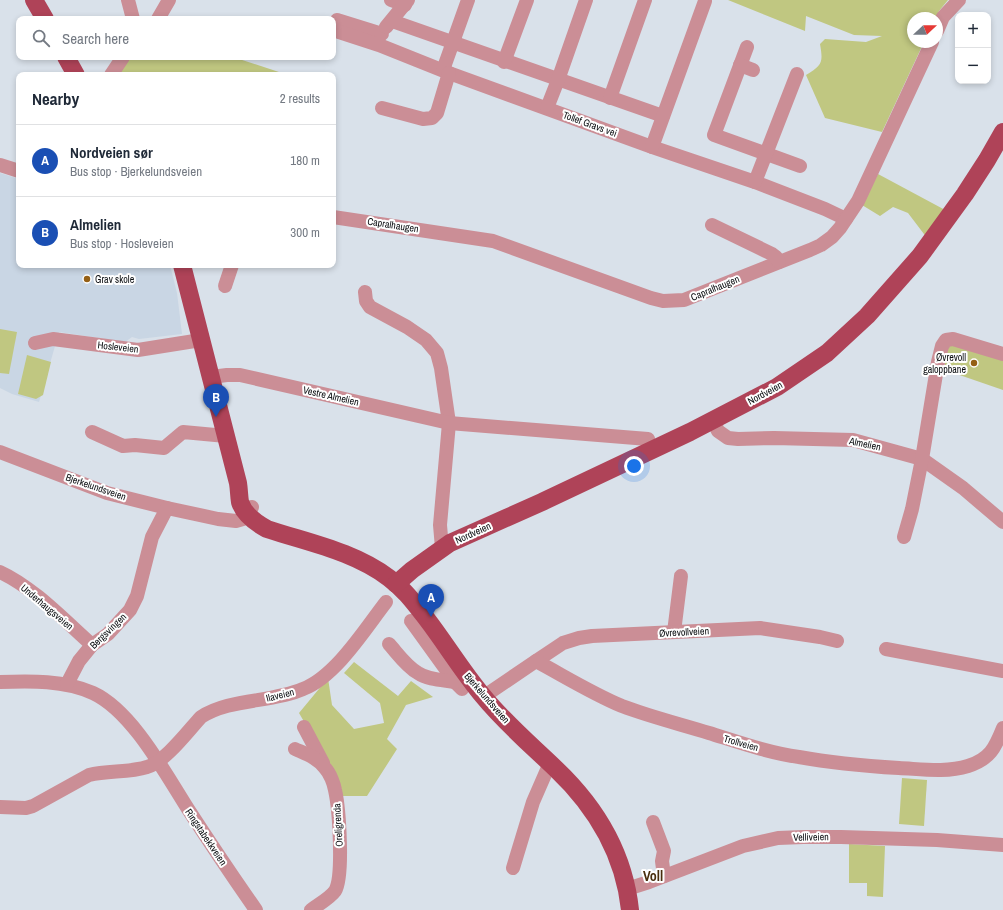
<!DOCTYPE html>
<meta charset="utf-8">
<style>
:root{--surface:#fff;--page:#f2f2f3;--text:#1f2937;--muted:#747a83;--line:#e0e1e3;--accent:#7c3aed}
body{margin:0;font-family:"Archivo Narrow",sans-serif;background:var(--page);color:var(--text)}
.controls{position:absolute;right:12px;top:12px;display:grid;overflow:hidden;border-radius:8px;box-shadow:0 2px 6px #0003}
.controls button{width:36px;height:36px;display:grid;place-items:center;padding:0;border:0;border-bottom:1px solid var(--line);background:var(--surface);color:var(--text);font:20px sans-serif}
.compass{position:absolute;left:907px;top:12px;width:36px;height:36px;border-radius:50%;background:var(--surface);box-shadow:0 2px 6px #0003;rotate:68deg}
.you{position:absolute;left:634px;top:466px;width:14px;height:14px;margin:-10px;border:3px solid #fff;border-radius:50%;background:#1a73e8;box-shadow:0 0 0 6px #1a73e833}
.badge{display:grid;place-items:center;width:26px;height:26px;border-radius:50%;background:var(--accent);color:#fff;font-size:13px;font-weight:700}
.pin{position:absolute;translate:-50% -33px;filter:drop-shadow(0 1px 2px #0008)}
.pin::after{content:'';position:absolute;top:21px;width:14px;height:12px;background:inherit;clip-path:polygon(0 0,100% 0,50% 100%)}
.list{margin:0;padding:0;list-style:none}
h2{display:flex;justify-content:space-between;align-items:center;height:52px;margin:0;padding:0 16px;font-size:17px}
h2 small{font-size:13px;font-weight:400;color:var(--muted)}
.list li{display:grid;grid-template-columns:26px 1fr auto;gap:12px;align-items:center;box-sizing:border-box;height:72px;padding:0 16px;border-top:1px solid var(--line)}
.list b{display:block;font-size:15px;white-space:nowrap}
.list p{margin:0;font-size:13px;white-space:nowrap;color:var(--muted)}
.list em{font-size:13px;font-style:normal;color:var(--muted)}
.icon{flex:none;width:22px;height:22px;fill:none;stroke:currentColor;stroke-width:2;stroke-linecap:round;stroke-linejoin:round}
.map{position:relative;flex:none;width:1003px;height:910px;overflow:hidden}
.search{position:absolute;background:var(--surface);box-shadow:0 2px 6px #0003;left:16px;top:16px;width:320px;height:44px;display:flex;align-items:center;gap:10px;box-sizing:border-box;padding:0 14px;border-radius:8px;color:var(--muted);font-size:15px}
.panel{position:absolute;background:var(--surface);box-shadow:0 2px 6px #0003;left:16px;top:72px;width:320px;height:196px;border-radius:8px}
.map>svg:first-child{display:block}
</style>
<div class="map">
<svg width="1003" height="910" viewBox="0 0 1003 910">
<rect width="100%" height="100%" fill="#d9e1ea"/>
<!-- built -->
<polygon fill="#c9d6e4" points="0,173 19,179 19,265 170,265 177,293 182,334 139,339 132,337 125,342 59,332 39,402 12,394 0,388"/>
<!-- green -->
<g fill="#c0c781">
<path d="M 728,0 L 948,0 L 939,11 L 936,18 L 913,18 L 913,42 L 924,42 L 882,132 L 825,118 L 806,75 C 823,65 823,62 820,44 L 825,39 L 866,42 L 882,36 L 854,35 L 806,16 L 805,31 Z"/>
<polygon points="129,57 233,57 288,75 115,75"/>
<polygon points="878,174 947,211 927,238 908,213 893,207 880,216 862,205"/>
<polygon points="0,329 17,332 9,374 0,373"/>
<polygon points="954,341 1003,356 1003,390 945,370 945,349"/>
<polygon points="27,355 51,362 43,395 36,399 18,394"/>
<polygon points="354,662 398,696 411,681 433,697 406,705 387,739 397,749 367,796 340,796 332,770 299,713 328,678 332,705 354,729 384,723 380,703 344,673"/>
<polygon points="902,778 927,780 924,826 899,824"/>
<polygon points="849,844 885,846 883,897 867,896 867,883 849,883"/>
</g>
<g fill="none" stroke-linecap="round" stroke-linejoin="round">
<!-- minor -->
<g stroke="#cb8e96" stroke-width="14">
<polyline points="128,0 133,19"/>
<polyline points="391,0 405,5"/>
<polyline points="158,19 169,0"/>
<polyline points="337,20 382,34"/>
<polyline points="392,21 663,116"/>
<polyline points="386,27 408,0"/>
<polyline points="333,30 379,45 449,73 652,147 755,182 825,209 846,219"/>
<polyline points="937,31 943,17 959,0"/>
<polyline points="747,47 714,135 800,166"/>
<polyline points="504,62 527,0"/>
<polyline points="740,65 753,70"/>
<polyline points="443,70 468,0"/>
<polyline points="111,75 123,57"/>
<polyline points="610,98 645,0"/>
<polyline points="382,108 423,119 432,118 437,113 449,73"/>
<polyline points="547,108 558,80 586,0"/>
<polyline points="652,147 705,1"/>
<polyline points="0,165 19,171"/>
<polyline points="755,182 797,74"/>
<polyline points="333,217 493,241 651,298 663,301 684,300 810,250 821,245 832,237 840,228 858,201 932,42"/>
<polyline points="712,225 772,254 776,257 779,262"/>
<polyline points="225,286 232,265"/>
<polyline points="365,292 366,301 370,307 407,327 426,340 437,353 441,368 449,423 440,525 442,548"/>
<polyline points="35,343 53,339 138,350 201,340"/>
<polyline points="211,377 227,375 240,375 449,423 648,439"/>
<polyline points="713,420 718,431 728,438 738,439 774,438 853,440 922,459 963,488 1003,522"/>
<polyline points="92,432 123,446 135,445 164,448 183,432 226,436"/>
<polyline points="0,452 107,493 167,508 218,519 236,521 243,519 248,515 252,507"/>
<polyline points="904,537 912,509 922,459 938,362 942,346 946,340 953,339 1003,354"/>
<path d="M 0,572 C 33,587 65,621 92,645"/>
<polyline points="411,621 455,682 462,689"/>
<polyline points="674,632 681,576"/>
<path d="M 389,644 C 398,654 406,666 418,673 C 428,680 443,680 455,682"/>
<polyline points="886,649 1003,671"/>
<polyline points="536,661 563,643 579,638 592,636 760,628 820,637 837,641"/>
<path d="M 0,682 C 31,681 64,680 93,693 C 132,711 165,773 188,809 C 210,843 233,877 256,910"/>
<polyline points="67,684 79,661 92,645 108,634 130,610 137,596 152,537 167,508"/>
<path d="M 483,697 L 536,661 C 564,676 593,694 622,706 C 651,717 680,724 709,733 C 738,742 769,753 799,757 C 832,763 866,766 899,768 C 921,769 946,773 968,766 C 990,759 995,748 1003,728"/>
<polyline points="304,727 323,763"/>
<path d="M 295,749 C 306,754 318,758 325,768 C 330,773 334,784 335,790 C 339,808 344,876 335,891 C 330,898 319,904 311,910"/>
<path d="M 0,807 L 26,808 L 33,806 L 89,775 C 108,770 128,773 147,767 C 165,762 188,731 201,717 C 230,698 271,703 303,689 C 336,676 365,629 386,602"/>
<polyline points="653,822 664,851 662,861 664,876"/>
<polyline points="513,868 533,802 550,763"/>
<polyline points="627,889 649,882 743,846 778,838 803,837 841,837 937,840 1003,845"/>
</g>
<!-- major -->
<g stroke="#af4358" stroke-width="18">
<polyline points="34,0 45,19"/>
<polyline points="66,57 76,75"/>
<path d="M 182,265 L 238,483 C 239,489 239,496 240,502 C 244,515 256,523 267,529 C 309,543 353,551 389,578 C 404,589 415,604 426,618 C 446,644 462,671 483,696 C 505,723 531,745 556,769 C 597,808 624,853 630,910"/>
<polyline points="396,584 412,570 450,543 542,502 690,432 777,387 827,353 867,316 920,256 965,194 987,160 1003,132"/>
</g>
</g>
<!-- markers -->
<g fill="#956015" stroke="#fff" stroke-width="1.5">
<circle cx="87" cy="279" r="4"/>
<circle cx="974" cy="363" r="4"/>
</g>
<g text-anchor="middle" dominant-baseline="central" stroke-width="4" stroke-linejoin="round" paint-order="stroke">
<!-- street labels -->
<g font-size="10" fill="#0a0d10" stroke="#fff">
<text transform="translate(590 124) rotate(20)">Tollef Gravs vei</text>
<text transform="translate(393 225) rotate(9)">Capralhaugen</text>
<text transform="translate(715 288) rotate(-22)">Capralhaugen</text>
<text transform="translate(118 347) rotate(6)">Hosleveien</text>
<text transform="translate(765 393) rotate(-28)">Nordveien</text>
<text transform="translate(331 396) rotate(13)">Vestre Almelien</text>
<text transform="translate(865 444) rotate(12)">Almelien</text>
<text transform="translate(96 487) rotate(19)">Bjerkelundsveien</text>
<text transform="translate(473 533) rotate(-24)">Nordveien</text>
<text transform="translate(47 607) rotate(40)">Underhaugsveien</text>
<text transform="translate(108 631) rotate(-44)">Bergsvingen</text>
<text transform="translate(684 632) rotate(-3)">Øvrevollveien</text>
<text transform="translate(280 695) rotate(-14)">Ilaveien</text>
<text transform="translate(487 698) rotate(49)">Bjerkelundsveien</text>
<text transform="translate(741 743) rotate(16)">Trollveien</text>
<text transform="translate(338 825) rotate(-93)">Oreligrenda</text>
<text transform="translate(206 837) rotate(56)">Ringstabekkveien</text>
<text transform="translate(811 837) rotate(-1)">Velliveien</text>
</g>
<!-- poi labels -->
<g font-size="10" fill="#0a0d10" stroke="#fff" text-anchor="start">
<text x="95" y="279">Grav skole</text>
<text x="966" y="357" text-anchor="end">Øvrevoll<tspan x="966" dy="12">galoppbane</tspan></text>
</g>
<!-- district labels -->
<g font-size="14" font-weight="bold" fill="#482e0d" stroke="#fff">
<text x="653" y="876">Voll</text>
</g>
</g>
</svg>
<div class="controls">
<button>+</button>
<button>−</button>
</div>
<svg class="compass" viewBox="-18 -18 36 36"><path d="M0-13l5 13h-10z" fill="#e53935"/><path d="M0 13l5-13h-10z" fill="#747a83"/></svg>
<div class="you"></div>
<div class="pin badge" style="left:431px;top:617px;background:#1a4fb4">A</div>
<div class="pin badge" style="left:216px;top:417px;background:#1a4fb4">B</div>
<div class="search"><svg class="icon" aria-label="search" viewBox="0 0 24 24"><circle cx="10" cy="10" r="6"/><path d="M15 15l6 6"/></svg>Search here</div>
<section class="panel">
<h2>Nearby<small>2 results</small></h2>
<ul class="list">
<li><span class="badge" style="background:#1a4fb4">A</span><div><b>Nordveien sør</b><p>Bus stop · Bjerkelundsveien</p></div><em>180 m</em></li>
<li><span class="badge" style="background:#1a4fb4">B</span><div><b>Almelien</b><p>Bus stop · Hosleveien</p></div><em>300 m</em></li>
</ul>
</section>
</div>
